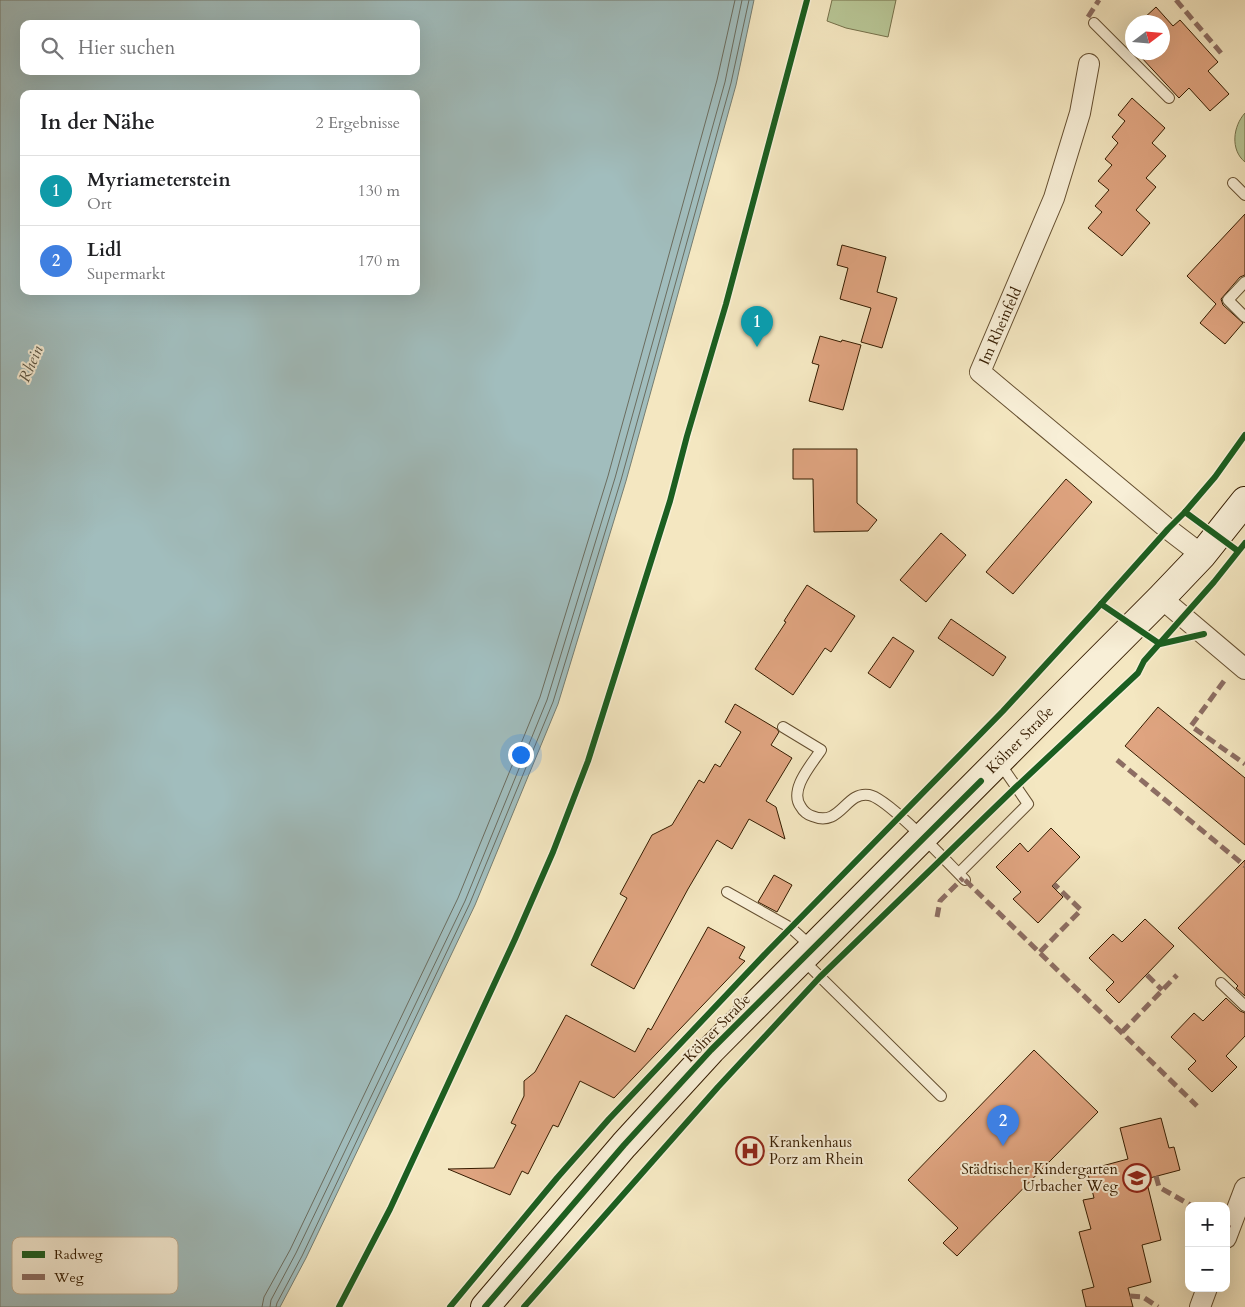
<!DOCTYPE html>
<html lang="de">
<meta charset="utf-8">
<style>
:root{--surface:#fff;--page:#f2f2f2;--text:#202124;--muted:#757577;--line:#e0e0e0;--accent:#b45309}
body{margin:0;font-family:Cardo,serif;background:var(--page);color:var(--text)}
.controls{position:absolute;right:15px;bottom:15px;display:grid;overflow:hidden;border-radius:10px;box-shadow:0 5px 20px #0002}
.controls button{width:45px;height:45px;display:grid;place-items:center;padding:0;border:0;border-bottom:1px solid var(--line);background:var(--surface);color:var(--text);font:25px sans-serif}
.compass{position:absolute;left:1125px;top:15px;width:45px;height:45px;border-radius:50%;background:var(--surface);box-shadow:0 5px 20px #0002;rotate:74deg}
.you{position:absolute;left:520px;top:754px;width:18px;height:18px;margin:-12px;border:4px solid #fff;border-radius:50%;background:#1a73e8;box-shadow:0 0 0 8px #1a73e833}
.badge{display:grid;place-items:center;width:32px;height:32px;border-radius:50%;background:var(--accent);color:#fff;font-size:16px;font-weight:700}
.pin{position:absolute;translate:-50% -41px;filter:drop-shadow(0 1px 2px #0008)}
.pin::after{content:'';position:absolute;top:26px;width:18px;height:15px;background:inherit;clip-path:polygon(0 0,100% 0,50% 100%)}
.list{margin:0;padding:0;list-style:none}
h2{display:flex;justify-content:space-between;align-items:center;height:65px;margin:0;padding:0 20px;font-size:21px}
h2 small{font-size:16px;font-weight:400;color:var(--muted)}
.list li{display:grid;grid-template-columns:32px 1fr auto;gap:15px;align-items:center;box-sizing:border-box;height:70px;padding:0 20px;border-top:1px solid var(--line)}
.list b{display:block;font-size:19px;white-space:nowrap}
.list p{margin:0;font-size:16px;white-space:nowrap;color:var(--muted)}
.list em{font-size:16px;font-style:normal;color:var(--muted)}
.icon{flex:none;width:28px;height:28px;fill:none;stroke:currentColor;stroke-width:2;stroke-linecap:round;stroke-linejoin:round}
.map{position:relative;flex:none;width:1245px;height:1307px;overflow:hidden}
.search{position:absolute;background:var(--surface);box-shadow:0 5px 20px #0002;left:20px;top:20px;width:400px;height:55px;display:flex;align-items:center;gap:12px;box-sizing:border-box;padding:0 18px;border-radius:10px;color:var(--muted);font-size:19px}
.panel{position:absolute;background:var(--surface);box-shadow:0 5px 20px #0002;left:20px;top:90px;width:400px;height:205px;border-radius:10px}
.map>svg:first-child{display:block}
</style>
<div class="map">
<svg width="1245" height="1307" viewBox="0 0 1245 1307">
<rect width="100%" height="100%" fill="#f4e7c1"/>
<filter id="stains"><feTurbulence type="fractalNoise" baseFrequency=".004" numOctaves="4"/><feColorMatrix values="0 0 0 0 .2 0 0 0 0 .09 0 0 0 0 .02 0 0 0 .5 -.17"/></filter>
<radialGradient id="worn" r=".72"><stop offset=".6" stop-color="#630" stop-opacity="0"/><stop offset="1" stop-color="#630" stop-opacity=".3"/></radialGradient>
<!-- green -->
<g fill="#b8c696" stroke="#76714b">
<polygon points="832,0 896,0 888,37 846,28 827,21"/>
<path d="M 1245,113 L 1245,162 C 1230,150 1233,126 1245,113 Z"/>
</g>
<!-- water -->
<path fill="#a1bdbd" stroke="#767d71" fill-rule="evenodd" d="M 0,0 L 754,0 L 736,85 L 626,481 L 558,704 L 475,905 L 306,1258 L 280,1307 L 0,1307 ZM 24,24 L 416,24 L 416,71 L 24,71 ZM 24,94 L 416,94 L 416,291 L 24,291 Z"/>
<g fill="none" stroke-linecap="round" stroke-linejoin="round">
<!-- shore -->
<g stroke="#6b6c5e" stroke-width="1">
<polyline points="262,1307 264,1297 290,1250 458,898 540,697 608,476 717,80 735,0"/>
<polyline points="270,1307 271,1300 296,1253 465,901 547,700 615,478 725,82 742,0"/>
<polyline points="276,1307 277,1303 302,1256 470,903 553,702 621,480 731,83 749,0"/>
</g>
</g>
<!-- building -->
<g fill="#dfa480" stroke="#351c00">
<polygon points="1156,7 1173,26 1180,20 1218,62 1208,71 1229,94 1210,111 1189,88 1179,98 1140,56 1144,52 1162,52 1162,22 1144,22 1142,20"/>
<polygon points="1132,98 1165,128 1152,143 1166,156 1146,178 1156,187 1136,210 1150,223 1122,256 1088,228 1102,212 1095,206 1109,190 1098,181 1112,165 1105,159 1118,143 1112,137 1125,121 1118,115"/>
<polygon points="1245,214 1245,275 1240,277 1221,299 1223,305 1243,323 1225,344 1200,323 1216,304 1187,276"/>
<polygon points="842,245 886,257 877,292 897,298 882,348 861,342 871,308 840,299 848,268 837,265"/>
<polygon points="820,336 841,342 842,340 861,345 843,410 809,401 819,365 812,363"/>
<polygon points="793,449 857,449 857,503 877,520 868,531 814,532 813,479 793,479"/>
<polygon points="1066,479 1092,502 1013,594 986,572"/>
<polygon points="941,533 966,555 926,602 900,580"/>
<polygon points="807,585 855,616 831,652 825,648 793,695 755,669 786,622 784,621"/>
<polygon points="951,619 1006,657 993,676 938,638"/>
<polygon points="893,637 914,651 890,688 868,673"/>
<polygon points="735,704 777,729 779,732 771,745 792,758 766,801 776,807 785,839 749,819 732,849 717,840 688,889 634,989 591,965 627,898 620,894 652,835 672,825 699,780 704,783 715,764 720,767 741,732 725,722"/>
<polygon points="1158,707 1245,778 1245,845 1125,746"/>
<polygon points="1051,828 1080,857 1052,886 1063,897 1038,923 1013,899 1021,892 996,867 1020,843 1028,852"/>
<polygon points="1245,860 1245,996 1236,988 1238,986 1178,928"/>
<polygon points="774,875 792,885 777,912 758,902"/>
<polygon points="1145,919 1174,946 1119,1003 1106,990 1114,982 1089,958 1113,934 1122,942"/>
<polygon points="708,927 745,947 739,958 745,961 614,1098 580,1081 558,1127 553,1125 528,1174 522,1171 510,1195 448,1169 494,1168 516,1125 511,1123 524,1096 524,1081 535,1072 566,1015 635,1052 648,1028 651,1030"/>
<polygon points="1226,998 1240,1011 1245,1013 1245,1036 1226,1056 1237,1067 1212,1092 1188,1069 1196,1061 1171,1037 1194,1013 1203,1021"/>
<polygon points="1034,1050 1098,1112 957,1256 943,1243 958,1228 908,1180"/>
<polygon points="1161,1118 1169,1148 1174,1147 1180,1170 1146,1179 1161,1240 1142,1245 1151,1282 1128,1288 1133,1307 1086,1307 1082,1290 1094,1287 1079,1232 1091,1229 1083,1200 1094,1198 1087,1170 1128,1159 1120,1128"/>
</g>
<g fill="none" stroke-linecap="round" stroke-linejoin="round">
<defs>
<g id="lane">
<polyline points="1094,23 1169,98"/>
<polyline points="1233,183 1245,195"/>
<polyline points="1245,282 1228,300 1245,317"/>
<path d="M 783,727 L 821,750 C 812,764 788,790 801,807 C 803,811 808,815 812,816 C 841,828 845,791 869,795 C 888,798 948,863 965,880"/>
<polyline points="959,873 1028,804 999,762"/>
<polyline points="727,892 791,928 812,947"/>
<polyline points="803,960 941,1096"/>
<polyline points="1221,983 1245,1006"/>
</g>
<g id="street">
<polyline points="1089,64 1080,113 1054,198 980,372 1168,529 1202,555"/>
<polyline points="1161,598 1245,669"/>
<polyline points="1226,1238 1245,1188"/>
<polyline points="1200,1307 1207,1288"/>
</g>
<g id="secondary">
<path id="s1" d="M 485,1307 L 624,1145 L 711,1050 L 1161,598 L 1202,555 L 1245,501"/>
</g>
</defs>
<!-- lane casing -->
<use href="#lane" stroke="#654f30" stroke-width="12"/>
<!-- street casing -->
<use href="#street" stroke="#654f30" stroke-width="22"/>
<!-- secondary casing -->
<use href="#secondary" stroke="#351c00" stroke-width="30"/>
<!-- lane -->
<use href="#lane" stroke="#f8efd7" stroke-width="10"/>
<!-- street -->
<use href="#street" stroke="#f8efd7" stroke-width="20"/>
<!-- secondary -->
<use href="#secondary" stroke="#f8efd7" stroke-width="28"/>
<!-- quiet -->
<g stroke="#8d6e63" stroke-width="5" stroke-dasharray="10 5" stroke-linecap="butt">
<polyline points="1176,0 1221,53"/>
<polyline points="1088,17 1099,0"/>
<polyline points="1224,681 1191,726 1245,764"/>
<polyline points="1117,760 1245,866"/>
<polyline points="965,880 1197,1106"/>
<polyline points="937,917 940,901 963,878"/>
<polyline points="1040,952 1081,910 1054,884"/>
<polyline points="1147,975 1162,990"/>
<polyline points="1122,1032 1177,975"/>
<polyline points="1156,1176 1159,1187 1192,1206"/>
<polyline points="1226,1226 1230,1228"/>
<polyline points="1130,1296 1143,1297 1158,1307"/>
</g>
<defs>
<g id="cycleway">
<polyline points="1185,512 1238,551"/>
<polyline points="1101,604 1160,644 1204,634"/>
<polyline points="339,1307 390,1209 515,939 553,852 588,761 670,501 687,436 726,304 807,0"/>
<polyline points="450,1307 557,1178 609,1119 768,951 1003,711 1092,614 1168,529 1185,512 1215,477 1245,435"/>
<polyline points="485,1307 624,1145 711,1050 981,781"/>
<polyline points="524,1307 718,1087 820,977 1016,787 1138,673 1144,661 1214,582 1245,543"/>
</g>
</defs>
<!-- cycleway casing -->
<use href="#cycleway" stroke="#f8efd7" stroke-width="9"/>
<!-- cycleway -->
<use href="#cycleway" stroke="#1b5e20" stroke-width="6"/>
</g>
<!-- icons -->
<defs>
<symbol id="hospital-ring" viewBox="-11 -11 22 22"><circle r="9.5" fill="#f8efd7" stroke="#8f2418" stroke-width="1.5"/><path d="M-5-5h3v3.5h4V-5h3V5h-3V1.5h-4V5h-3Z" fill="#8f2418"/></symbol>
<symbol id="school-ring" viewBox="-11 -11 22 22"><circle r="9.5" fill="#f8efd7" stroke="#8f2418" stroke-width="1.5"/><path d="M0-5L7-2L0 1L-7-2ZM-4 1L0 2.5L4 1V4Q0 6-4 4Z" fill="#8f2418"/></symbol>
</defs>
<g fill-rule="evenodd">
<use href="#hospital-ring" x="734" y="1135" width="32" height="32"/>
<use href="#school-ring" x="1121" y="1162" width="32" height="32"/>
</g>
<g text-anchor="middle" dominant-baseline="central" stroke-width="4" stroke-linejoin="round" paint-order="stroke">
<!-- street labels -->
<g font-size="15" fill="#351c00" stroke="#f8efd7">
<text transform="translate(1000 326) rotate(-66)">Im Rheinfeld</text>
<text stroke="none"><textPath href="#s1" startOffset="780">Kölner Straße</textPath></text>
<text transform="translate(717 1028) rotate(-46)">Kölner Straße</text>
</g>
<!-- poi labels -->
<g font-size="15" fill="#351c00" stroke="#f8efd7" text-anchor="start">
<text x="769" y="1142">Krankenhaus<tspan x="769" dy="17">Porz am Rhein</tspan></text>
<text x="1118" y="1169" text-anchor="end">Städtischer Kindergarten<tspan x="1118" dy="17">Urbacher Weg</tspan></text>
</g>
<!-- water labels -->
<g font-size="16" font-style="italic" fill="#5b5442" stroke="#f8efd7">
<text transform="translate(31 364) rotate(-67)">Rhein</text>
</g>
</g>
<!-- legend -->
<rect x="12" y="1237" width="166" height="57" rx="8" fill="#f8efd7" stroke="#beb096" stroke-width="1"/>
<rect x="22" y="1251" width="23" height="7" fill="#1b5e20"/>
<rect x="22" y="1274" width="23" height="6" fill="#8d6e63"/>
<g font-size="14" fill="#351c00">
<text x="54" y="1259">Radweg</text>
<text x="54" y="1282">Weg</text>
</g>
<rect width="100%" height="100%" filter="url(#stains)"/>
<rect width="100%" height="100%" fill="url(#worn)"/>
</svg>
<div class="controls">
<button>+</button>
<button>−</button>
</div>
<svg class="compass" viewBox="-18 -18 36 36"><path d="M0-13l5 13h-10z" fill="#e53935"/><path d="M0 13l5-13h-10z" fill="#757577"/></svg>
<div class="you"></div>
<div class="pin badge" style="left:757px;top:347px;background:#0f9aa8">1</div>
<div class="pin badge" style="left:1003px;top:1146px;background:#3f7fe0">2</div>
<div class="search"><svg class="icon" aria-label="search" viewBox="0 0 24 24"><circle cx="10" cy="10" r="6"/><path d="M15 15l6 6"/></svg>Hier suchen</div>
<section class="panel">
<h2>In der Nähe<small>2 Ergebnisse</small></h2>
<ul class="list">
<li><span class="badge" style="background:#0f9aa8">1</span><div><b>Myriameterstein</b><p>Ort</p></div><em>130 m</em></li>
<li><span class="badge" style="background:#3f7fe0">2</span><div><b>Lidl</b><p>Supermarkt</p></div><em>170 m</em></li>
</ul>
</section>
</div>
